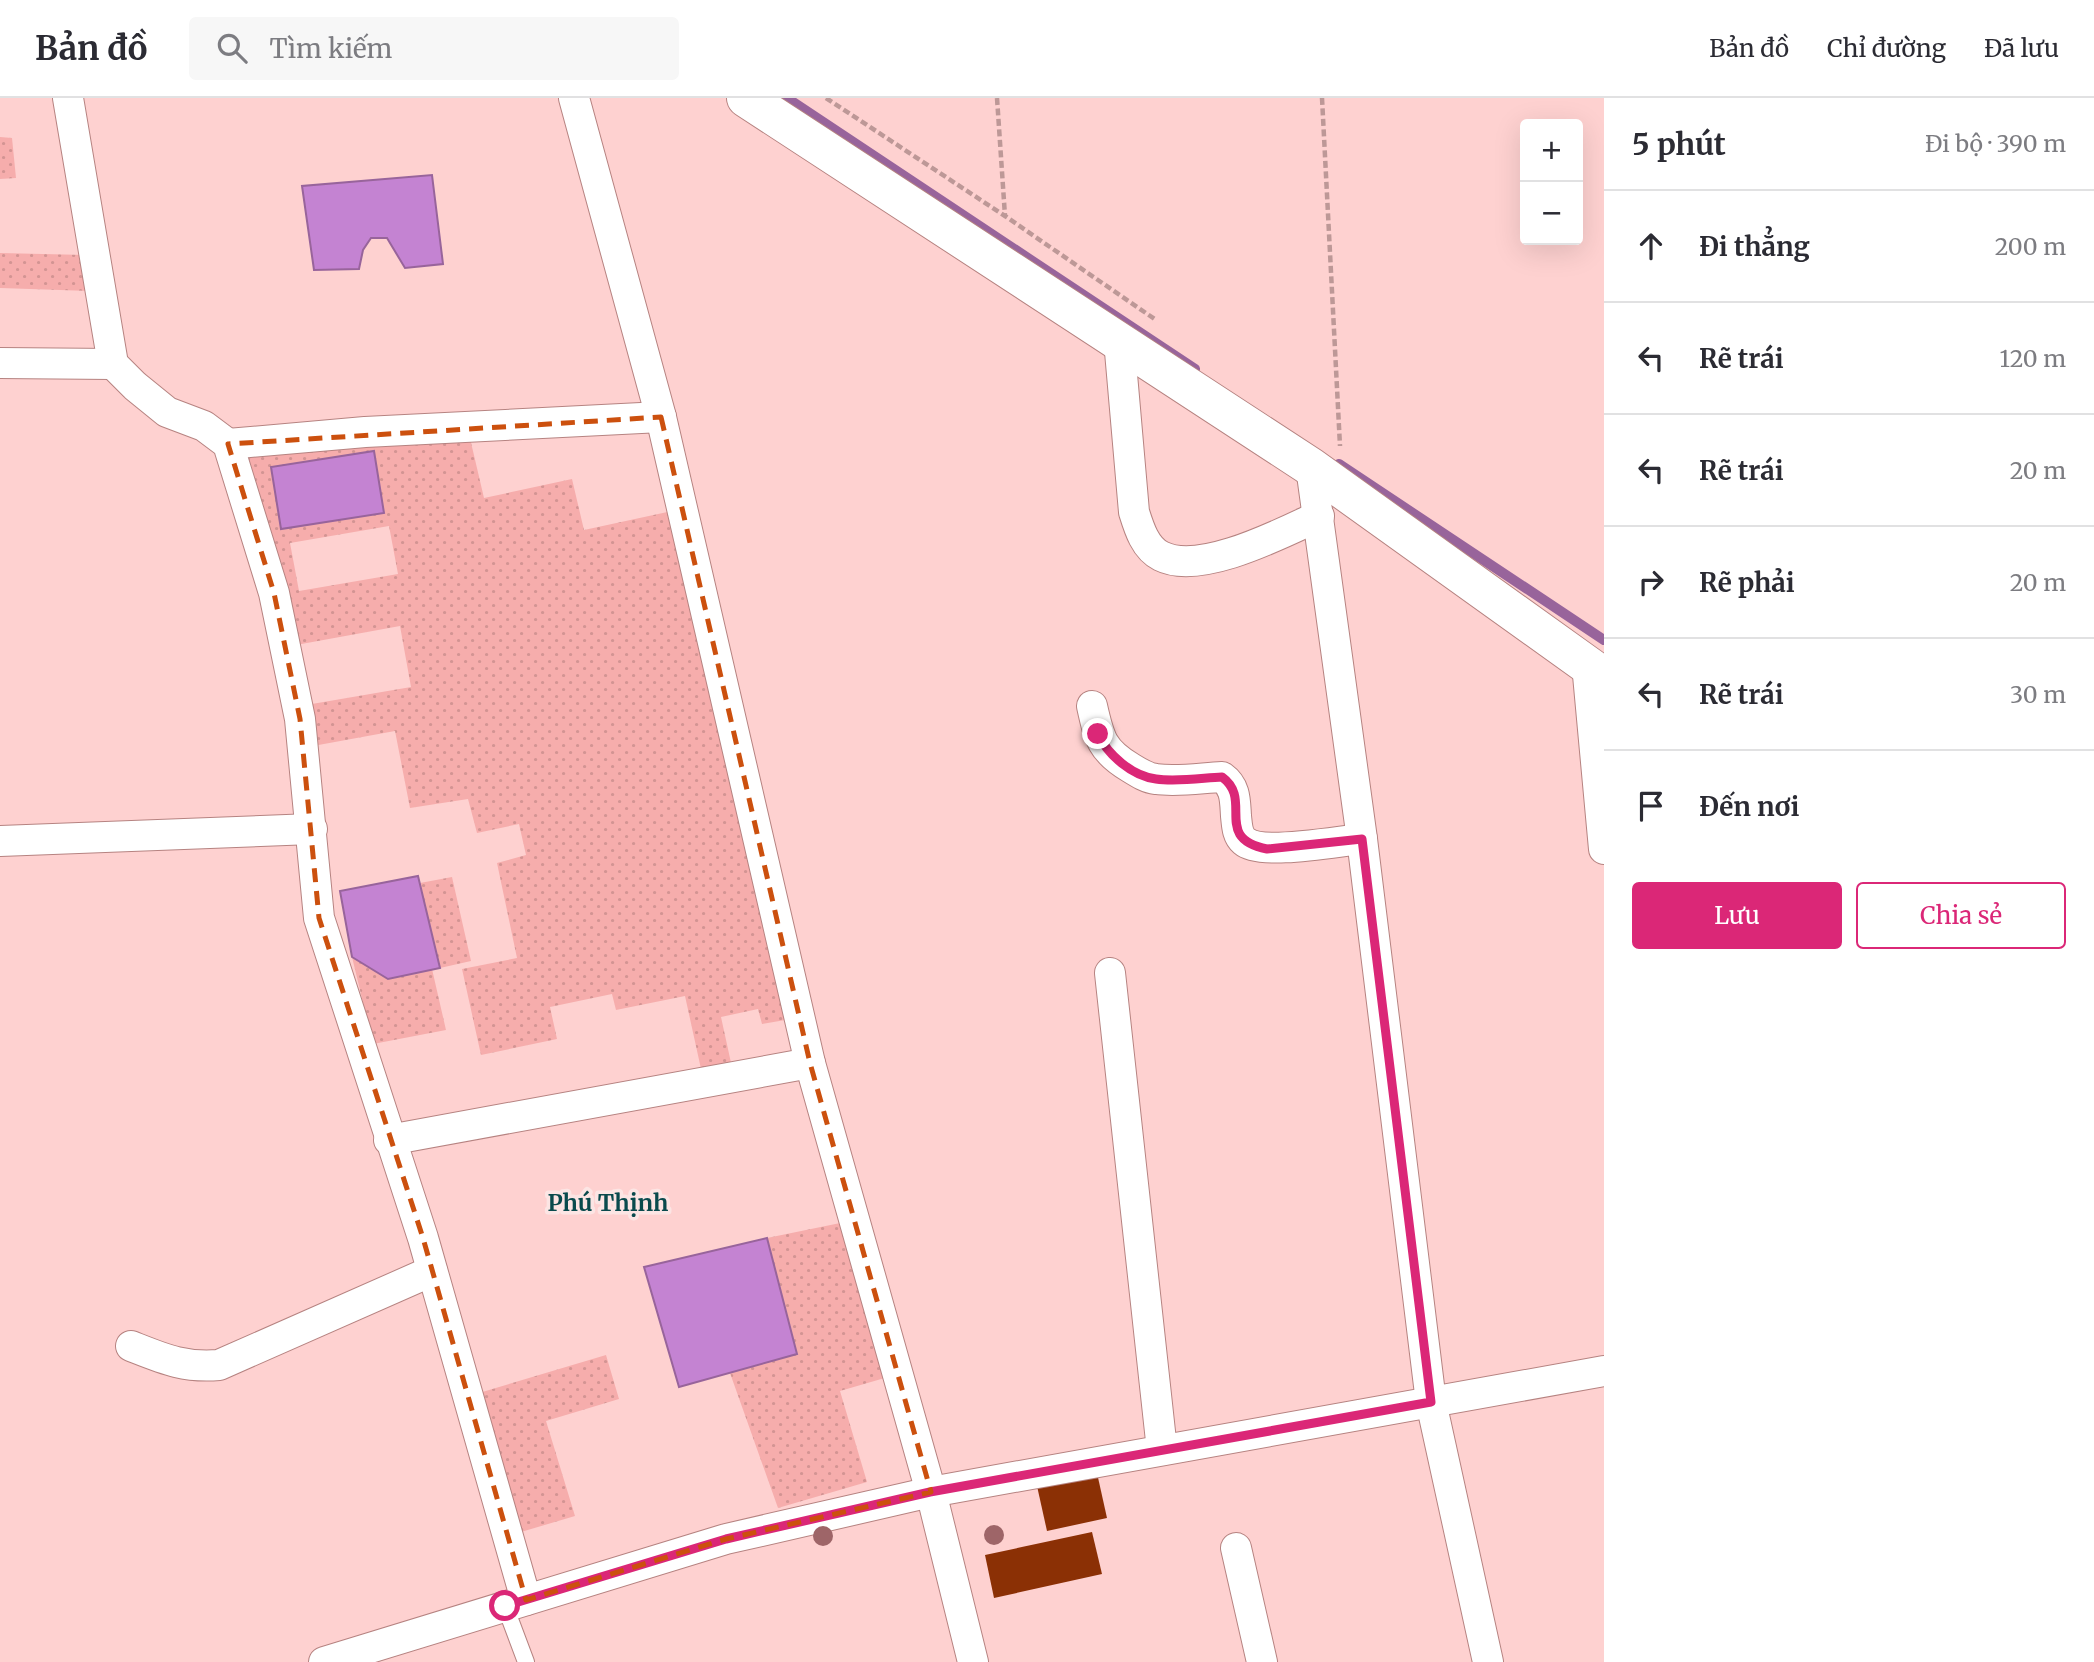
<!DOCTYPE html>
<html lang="vi">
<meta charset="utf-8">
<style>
:root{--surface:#fff;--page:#f7f7f7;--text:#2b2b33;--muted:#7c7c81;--line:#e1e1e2;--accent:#db2777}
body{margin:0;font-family:Merriweather,serif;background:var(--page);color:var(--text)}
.controls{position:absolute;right:21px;top:21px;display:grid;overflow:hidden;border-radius:7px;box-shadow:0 7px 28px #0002}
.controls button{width:63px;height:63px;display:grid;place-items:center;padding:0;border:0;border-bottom:2px solid var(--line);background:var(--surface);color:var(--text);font:35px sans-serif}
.stop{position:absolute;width:21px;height:21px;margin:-16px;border:5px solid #db2777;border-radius:50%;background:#fff}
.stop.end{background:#db2777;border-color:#fff;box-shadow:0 2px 7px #0008}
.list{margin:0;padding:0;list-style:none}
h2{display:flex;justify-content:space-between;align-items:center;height:91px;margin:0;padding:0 28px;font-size:30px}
h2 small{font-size:23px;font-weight:400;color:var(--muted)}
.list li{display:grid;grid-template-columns:46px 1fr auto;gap:21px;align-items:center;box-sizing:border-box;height:112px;padding:0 28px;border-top:2px solid var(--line)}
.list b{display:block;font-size:26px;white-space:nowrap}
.list em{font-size:23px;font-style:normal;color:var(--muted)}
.actions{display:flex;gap:14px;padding:21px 28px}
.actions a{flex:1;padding:16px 0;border:2px solid var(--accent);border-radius:7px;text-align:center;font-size:24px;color:var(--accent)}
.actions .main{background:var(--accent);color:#fff}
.icon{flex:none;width:38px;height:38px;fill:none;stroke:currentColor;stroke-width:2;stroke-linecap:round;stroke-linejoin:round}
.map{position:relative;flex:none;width:1604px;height:1564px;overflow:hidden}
header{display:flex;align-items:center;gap:42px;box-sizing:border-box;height:98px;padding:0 35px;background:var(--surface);border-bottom:2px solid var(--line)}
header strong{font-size:33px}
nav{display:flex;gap:38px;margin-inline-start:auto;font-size:24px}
.search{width:490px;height:63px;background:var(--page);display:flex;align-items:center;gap:18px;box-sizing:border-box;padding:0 24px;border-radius:7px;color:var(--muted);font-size:26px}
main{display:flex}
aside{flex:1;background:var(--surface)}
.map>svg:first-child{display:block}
</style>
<header>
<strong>Bản đồ</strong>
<div class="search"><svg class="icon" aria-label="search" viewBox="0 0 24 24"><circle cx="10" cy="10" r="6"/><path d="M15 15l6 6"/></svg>Tìm kiếm</div>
<nav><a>Bản đồ</a><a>Chỉ đường</a><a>Đã lưu</a></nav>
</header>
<main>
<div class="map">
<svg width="1604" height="1564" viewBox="0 0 1604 1564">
<defs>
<pattern id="grass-dots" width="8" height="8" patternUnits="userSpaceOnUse" patternTransform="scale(1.75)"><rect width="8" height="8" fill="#f6adac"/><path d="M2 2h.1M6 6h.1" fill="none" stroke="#d39493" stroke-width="1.8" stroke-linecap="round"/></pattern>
</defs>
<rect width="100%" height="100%" fill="#fed1d0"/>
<!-- grass -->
<g fill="url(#grass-dots)" fill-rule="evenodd">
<polygon points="0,39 12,40 16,80 0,81"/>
<polygon points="0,155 86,157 90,193 0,190"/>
<path d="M 469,336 L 484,400 L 572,381 L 584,432 L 672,413 L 791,921 L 762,926 L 758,911 L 721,919 L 733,974 L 703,980 L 685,898 L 616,912 L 612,896 L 550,909 L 557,941 L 481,957 L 462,871 L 517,860 L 497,765 L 526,757 L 519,726 L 477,735 L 468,701 L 410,710 L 395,633 L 313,648 L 306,607 L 411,589 L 400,528 L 296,547 L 242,352 ZM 389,428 L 398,476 L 299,493 L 290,445 Z"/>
<polygon points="452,779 471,863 440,870 420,785"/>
<polygon points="352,859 388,881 432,871 446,932 373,946"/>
<polygon points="850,1123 895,1277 840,1293 867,1384 778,1410 730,1275 797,1256 767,1140"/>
<polygon points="606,1257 619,1301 546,1323 575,1418 521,1434 479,1295"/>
</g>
<!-- water -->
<g fill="#c483d2" stroke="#98649b" stroke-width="2">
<polygon points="432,77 443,166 405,170 387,140 371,140 363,152 359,171 314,172 302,88"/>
<polygon points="374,353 384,415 281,431 271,369"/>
<polygon points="418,778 440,870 388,881 352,859 340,793"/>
<polygon points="767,1140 797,1256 679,1289 644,1169"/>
</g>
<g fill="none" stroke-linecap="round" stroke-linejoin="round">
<!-- stream -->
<g stroke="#98649b" stroke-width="10">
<polyline points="787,0 1195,271"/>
<polyline points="1339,366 1604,542"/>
</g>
</g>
<!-- building -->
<g fill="#8b3005">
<polygon points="1097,1375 1107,1420 1047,1433 1037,1388"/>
<polygon points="1092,1434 1102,1476 994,1500 985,1457"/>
</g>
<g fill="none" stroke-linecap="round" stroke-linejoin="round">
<defs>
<polyline id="lane" points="505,1508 526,1564"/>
<g id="street">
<polyline points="68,0 113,266 135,288 167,314 204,328 228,346 274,495 300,621 319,820 423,1140 526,1502"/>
<polyline points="574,0 661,319 810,965 931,1394 973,1564"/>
<path d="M 1119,242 L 1134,414 C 1139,430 1145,450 1161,458 C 1200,478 1282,435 1319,418"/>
<polyline points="0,265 113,266"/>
<polyline points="228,346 365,334 661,319"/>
<polyline points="1311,369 1362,741 1431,1304 1488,1564"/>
<polyline points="1587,566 1604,751"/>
<path d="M 1092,608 C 1099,640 1102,653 1131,670 C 1139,675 1147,680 1156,681 C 1177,684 1201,680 1222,679 C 1236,689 1235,703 1236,718 C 1237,727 1237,737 1244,743 C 1261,758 1338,743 1362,741"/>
<polyline points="0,743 312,731"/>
<polyline points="1110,875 1162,1352"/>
<polyline points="389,1042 810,965"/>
<path d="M 131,1248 C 164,1261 184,1270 219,1267 L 432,1173"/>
<polyline points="1236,1450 1262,1564"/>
<polyline points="324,1564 726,1441 931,1394 1604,1273"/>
</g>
<polyline id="secondary" points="746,0 1311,369 1604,579"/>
</defs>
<!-- lane casing -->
<use href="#lane" stroke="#b68381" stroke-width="18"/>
<!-- street casing -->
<use href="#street" stroke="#b68381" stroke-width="32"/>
<!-- secondary casing -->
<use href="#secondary" stroke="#b68381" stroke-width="40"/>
<!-- path -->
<g stroke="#bd9897" stroke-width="4.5" stroke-dasharray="7 3.5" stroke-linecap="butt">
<polyline points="826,0 1005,118 1156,222"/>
<polyline points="997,0 1005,118"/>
<polyline points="1322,0 1340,348"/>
</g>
<!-- lane -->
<use href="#lane" stroke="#fff" stroke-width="16"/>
<!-- street -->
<use href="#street" stroke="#fff" stroke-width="30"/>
<!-- secondary -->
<use href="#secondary" stroke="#fff" stroke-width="38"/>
</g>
<!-- trees -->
<g fill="#9e6568">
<circle cx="994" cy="1437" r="10"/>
<circle cx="823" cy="1438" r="10"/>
</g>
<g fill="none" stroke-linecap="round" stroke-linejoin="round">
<!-- route -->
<path stroke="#db2777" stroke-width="9" d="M 505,1508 L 726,1441 L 930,1394 L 1431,1304 L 1362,741 L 1267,751 C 1212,740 1254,702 1222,679 C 1202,680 1177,684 1156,681 C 1132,678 1108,657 1098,636"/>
</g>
<!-- marked area -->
<path fill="none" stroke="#cc500e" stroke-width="5" stroke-dasharray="14 9" stroke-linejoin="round" d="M 661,319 L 810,965 L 931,1394 L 726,1441 L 526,1502 L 423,1140 L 319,820 L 300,621 L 274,495 L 228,346 Z"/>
<g text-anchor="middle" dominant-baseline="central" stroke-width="7" stroke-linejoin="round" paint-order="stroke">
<!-- quarter labels -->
<g font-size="23" font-weight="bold" fill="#094a4d" stroke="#fce5e4">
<text x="608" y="1104">Phú Thịnh</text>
</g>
</g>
</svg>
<div class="controls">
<button>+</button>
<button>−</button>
</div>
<div class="stop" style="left:505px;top:1508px"></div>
<div class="stop end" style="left:1098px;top:636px"></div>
</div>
<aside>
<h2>5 phút<small>Đi bộ · 390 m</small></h2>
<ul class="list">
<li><svg class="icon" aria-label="ahead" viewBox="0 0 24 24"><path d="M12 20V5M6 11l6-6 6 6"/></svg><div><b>Đi thẳng</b></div><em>200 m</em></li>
<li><svg class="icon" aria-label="left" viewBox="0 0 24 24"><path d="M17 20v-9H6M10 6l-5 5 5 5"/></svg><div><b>Rẽ trái</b></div><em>120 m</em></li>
<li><svg class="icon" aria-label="left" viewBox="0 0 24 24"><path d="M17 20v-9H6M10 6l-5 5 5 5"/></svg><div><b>Rẽ trái</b></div><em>20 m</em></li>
<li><svg class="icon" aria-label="right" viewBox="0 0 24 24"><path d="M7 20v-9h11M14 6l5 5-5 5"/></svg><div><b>Rẽ phải</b></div><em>20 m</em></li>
<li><svg class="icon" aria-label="left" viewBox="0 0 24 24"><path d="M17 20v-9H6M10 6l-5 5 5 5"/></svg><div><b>Rẽ trái</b></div><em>30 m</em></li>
<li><svg class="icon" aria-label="arrive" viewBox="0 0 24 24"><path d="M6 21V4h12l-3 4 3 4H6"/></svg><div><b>Đến nơi</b></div></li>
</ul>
<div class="actions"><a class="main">Lưu</a><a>Chia sẻ</a></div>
</aside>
</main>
